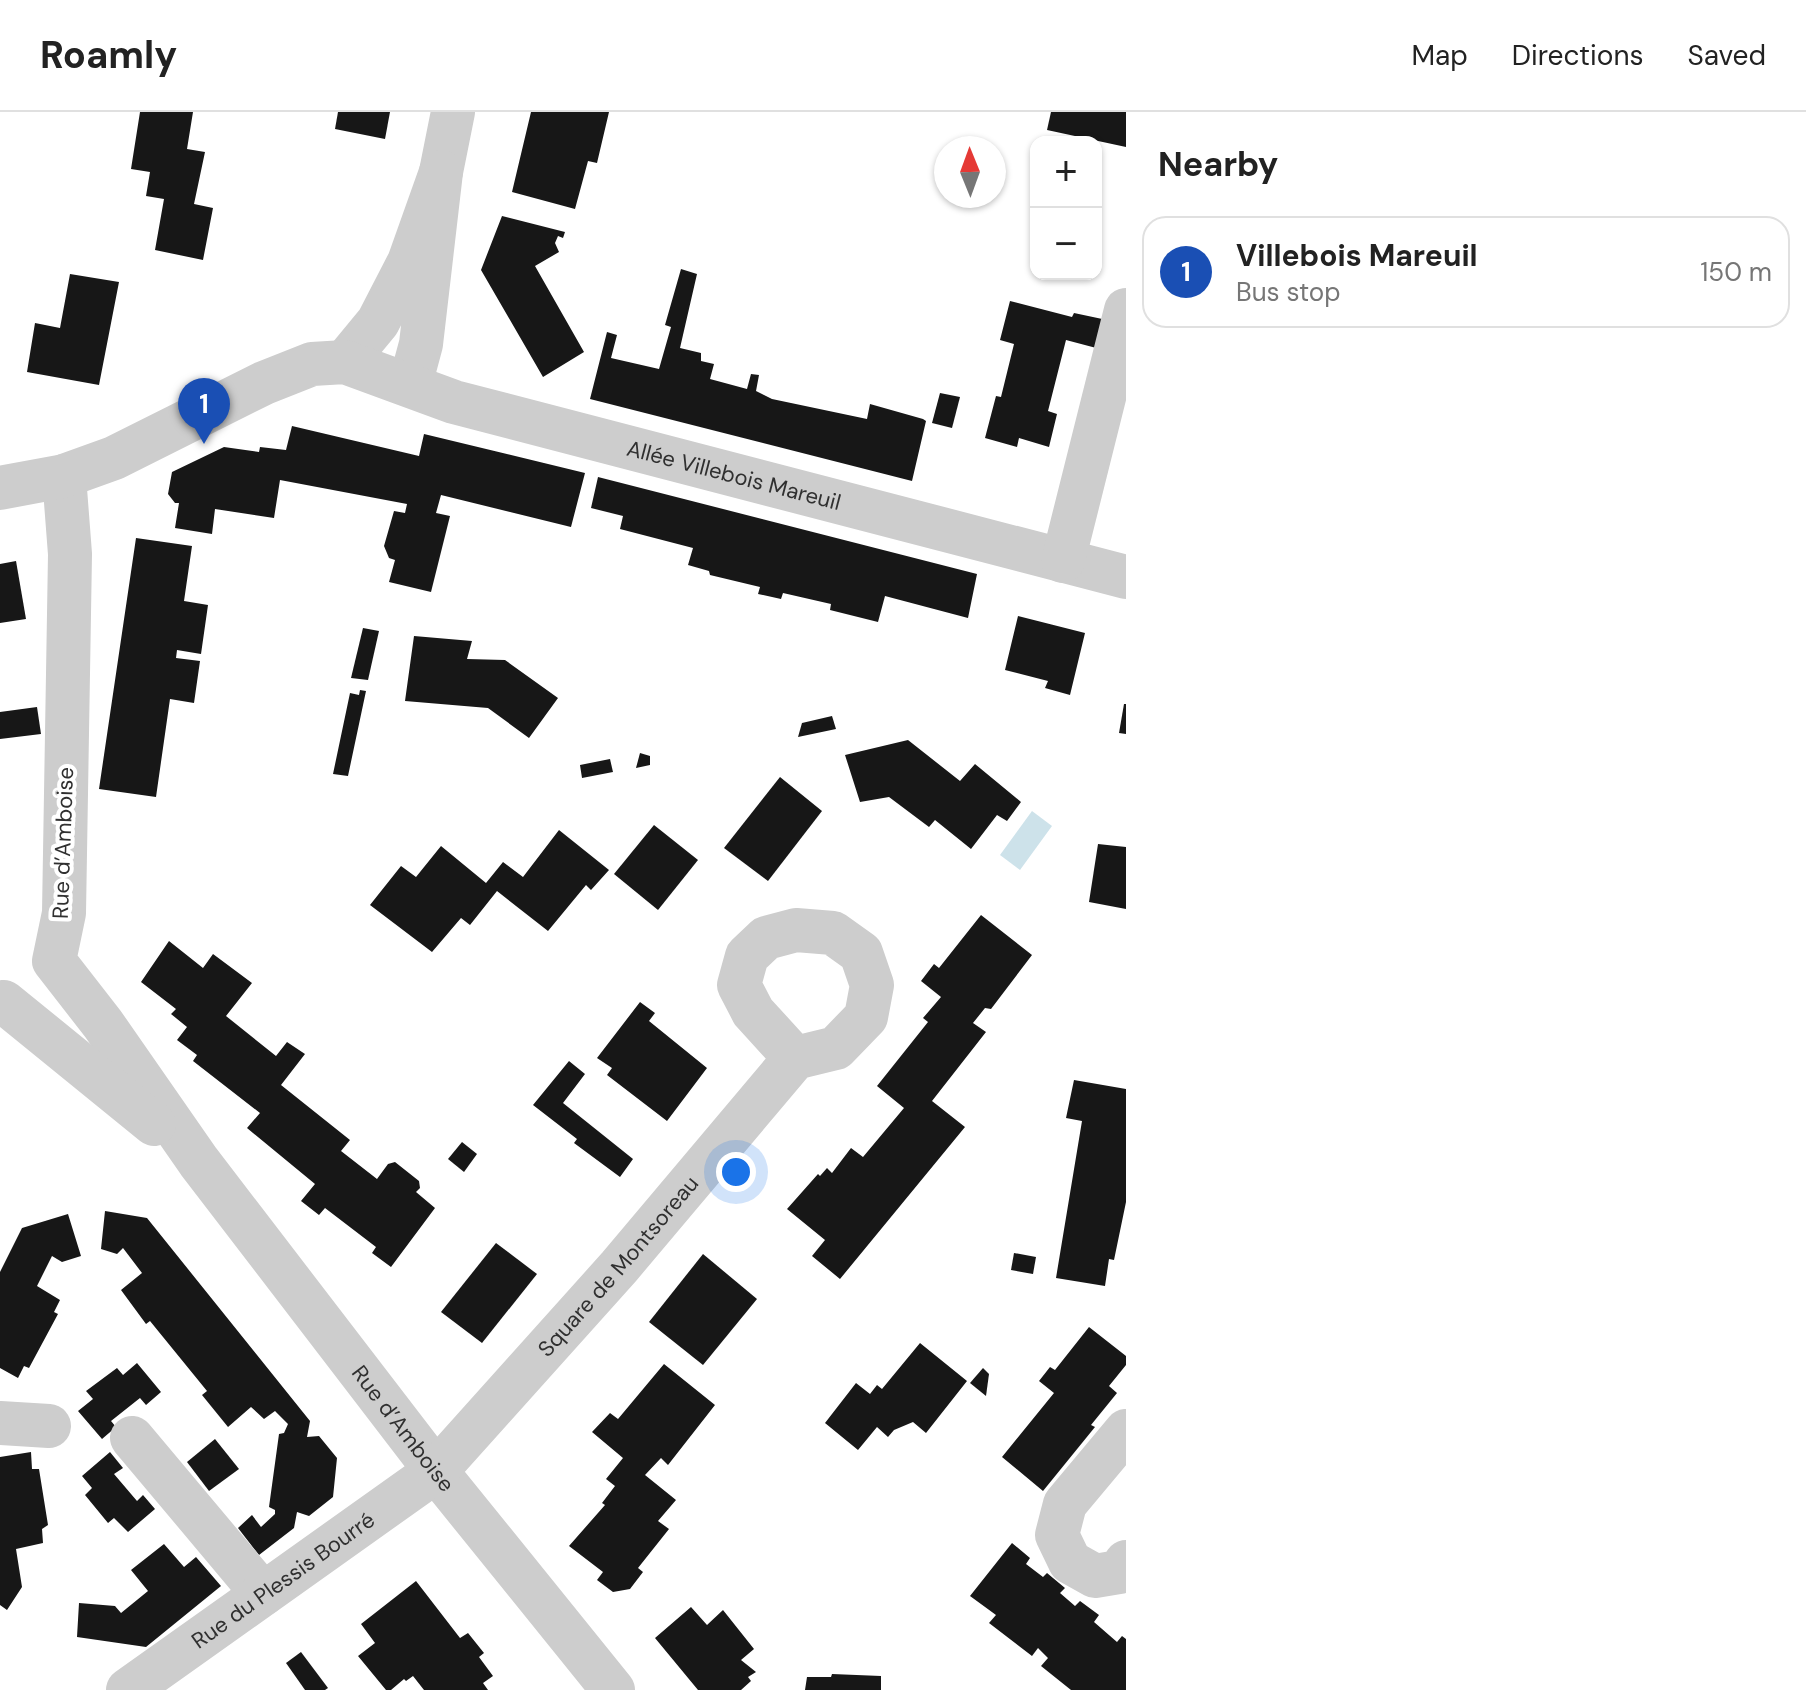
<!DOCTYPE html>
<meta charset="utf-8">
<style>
:root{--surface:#fff;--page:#f6f6f6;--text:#222;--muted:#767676;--line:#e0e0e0;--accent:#d93025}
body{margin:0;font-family:"DM Sans",sans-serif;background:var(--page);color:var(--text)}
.controls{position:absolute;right:24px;top:24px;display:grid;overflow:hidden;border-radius:16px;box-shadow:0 2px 6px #0004}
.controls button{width:72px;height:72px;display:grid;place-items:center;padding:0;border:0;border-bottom:2px solid var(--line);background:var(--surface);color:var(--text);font:40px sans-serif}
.compass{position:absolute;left:934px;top:24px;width:72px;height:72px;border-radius:50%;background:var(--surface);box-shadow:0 2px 6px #0004;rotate:359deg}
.you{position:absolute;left:736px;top:1060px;width:28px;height:28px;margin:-20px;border:6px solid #fff;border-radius:50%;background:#1a73e8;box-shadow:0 0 0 12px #1a73e833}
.badge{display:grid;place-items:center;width:52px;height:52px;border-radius:50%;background:var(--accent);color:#fff;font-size:26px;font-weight:700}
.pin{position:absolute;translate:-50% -66px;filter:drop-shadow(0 2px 4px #0008)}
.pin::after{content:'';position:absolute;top:42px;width:28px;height:24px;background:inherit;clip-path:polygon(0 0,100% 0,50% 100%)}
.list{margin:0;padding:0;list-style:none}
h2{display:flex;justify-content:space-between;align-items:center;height:104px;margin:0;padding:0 32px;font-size:34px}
h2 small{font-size:26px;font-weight:400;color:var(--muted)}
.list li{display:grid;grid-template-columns:52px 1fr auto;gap:24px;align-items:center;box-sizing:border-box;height:112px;margin:0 16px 16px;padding:0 16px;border:2px solid var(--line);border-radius:24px}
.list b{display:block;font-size:30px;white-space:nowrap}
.list p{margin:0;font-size:26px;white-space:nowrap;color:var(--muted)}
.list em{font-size:26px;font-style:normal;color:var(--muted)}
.map{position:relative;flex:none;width:1126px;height:1578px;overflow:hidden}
header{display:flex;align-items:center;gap:48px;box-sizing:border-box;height:112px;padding:0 40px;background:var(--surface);border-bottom:2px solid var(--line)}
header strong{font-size:38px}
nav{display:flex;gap:44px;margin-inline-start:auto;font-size:28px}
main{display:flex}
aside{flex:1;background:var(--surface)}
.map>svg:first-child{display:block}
</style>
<header>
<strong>Roamly</strong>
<nav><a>Map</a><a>Directions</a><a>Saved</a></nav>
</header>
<main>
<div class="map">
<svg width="1126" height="1578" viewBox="0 0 1126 1578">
<rect width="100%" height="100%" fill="#fff"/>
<!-- water -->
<polygon fill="#cde2ea" points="1032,699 1052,714 1020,758 1000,743"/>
<!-- building -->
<g fill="#171717">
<polygon points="140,0 193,0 187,37 205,40 194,92 213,96 203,148 155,138 164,87 146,84 150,60 131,57"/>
<polygon points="338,0 390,0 385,27 335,17"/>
<polygon points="531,0 609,0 597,51 588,49 575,97 512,80"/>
<polygon points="1051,0 1126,0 1126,35 1047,18"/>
<polygon points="502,104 565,120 563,126 558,124 555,131 559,140 535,154 584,240 543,265 481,158"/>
<polygon points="681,157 697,162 680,236 701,241 701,249 714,252 710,267 747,277 751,262 759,263 756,279 772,287 867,307 870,292 923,307 926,309 912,369 590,287 607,220 617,223 611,246 659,257 671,215 665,213"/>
<polygon points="70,162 119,170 99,273 27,260 35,211 60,216"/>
<polygon points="1010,189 1072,205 1074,201 1107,208 1100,237 1066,228 1048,299 1057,302 1049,335 1019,326 1017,335 985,326 996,284 1001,285 1014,232 1000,228"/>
<polygon points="940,281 960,285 952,316 932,311"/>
<polygon points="292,314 419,344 424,322 585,361 571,415 441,383 436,401 450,404 431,480 389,470 395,448 389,446 384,434 394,399 405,401 407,392 280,368 274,406 215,397 212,422 175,416 179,391 175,391 168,382 172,360 224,335 259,340 260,335 286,338"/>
<polygon points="598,365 977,462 968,506 885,484 878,510 830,498 831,492 783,481 781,487 758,482 760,475 710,463 709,459 688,453 693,436 620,417 623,404 591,396"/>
<polygon points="136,426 192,434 184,489 208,493 201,542 177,538 176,546 200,549 194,591 170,587 156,685 99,677"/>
<polygon points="16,449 26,507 0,511 0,452"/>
<polygon points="1018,504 1085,521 1070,583 1045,576 1048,569 1005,558"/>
<polygon points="363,516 379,519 368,568 351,566"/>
<polygon points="414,524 472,529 467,547 505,548 558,586 529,626 488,596 405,589"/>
<polygon points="360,578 366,579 348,664 333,662 350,581 359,583"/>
<polygon points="1124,592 1126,592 1126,622 1119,621"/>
<polygon points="37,595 41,622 0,627 0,600"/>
<polygon points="832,604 836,617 798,625 802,611"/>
<polygon points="908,628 960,669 975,652 1021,690 1007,709 997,703 971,737 935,708 929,715 889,685 860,690 845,643"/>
<polygon points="640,641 650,644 650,653 636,656"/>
<polygon points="610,647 613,660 582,666 580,653"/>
<polygon points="780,665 822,699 768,769 724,736"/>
<polygon points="654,713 698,748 658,798 614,762"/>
<polygon points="559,718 609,758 591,778 586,773 548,819 497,779 470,813 461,806 432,840 370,793 401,754 416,765 441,734 486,771 503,750 523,765"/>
<polygon points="1098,732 1126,735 1126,797 1089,790"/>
<polygon points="981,803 1032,843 991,897 985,896 973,911 986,920 932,989 965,1015 840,1167 812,1144 825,1128 787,1097 818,1062 820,1064 827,1056 832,1061 851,1036 863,1045 904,996 877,974 928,910 923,906 941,885 921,869 934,852 939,856"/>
<polygon points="169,829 203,856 213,842 252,871 226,904 276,944 287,930 305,942 281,973 350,1028 341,1039 377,1067 388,1052 395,1050 419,1069 420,1076 416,1080 435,1096 391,1155 372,1141 376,1135 325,1096 319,1103 301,1089 315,1072 247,1016 260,1001 193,949 197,943 177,928 187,915 171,902 176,897 141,870"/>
<polygon points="640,890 655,901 649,909 707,956 667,1009 607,963 612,956 597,946"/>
<polygon points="569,949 585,962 563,991 633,1047 620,1065 574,1031 577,1027 533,993"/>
<polygon points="1074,968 1126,977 1126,1090 1114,1148 1109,1147 1105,1174 1056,1166 1082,1009 1066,1006"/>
<polygon points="462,1030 477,1042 464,1060 448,1047"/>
<polygon points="105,1099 147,1106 310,1309 307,1325 319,1324 337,1346 333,1385 309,1404 297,1400 294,1416 259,1443 238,1416 252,1403 261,1415 275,1402 275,1398 269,1395 279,1322 284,1321 288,1312 275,1299 264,1307 251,1295 228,1315 202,1283 207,1279 150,1209 146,1212 121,1178 142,1161 123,1136 117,1142 101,1137"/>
<polygon points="68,1102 81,1144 62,1150 52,1144 37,1174 60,1188 54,1200 58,1202 29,1256 24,1254 18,1266 0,1256 0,1160 22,1116"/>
<polygon points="496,1131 537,1162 482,1231 441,1200"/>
<polygon points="1014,1141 1036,1145 1033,1162 1011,1158"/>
<polygon points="703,1142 757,1187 703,1253 649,1210"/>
<polygon points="1089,1215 1126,1244 1126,1253 1109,1274 1117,1281 1091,1313 1095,1315 1043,1379 1002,1345 1054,1281 1039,1269 1050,1255 1055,1258"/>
<polygon points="920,1231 967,1269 926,1321 913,1310 894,1318 888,1325 877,1315 858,1338 825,1311 856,1271 870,1282 877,1273 882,1277"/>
<polygon points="137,1251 161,1280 146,1293 140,1286 111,1309 116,1315 102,1327 78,1299 93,1287 86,1279 117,1256 123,1263"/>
<polygon points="664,1252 715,1293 668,1353 661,1346 645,1363 676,1388 658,1409 669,1417 638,1456 643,1460 630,1477 613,1480 597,1468 603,1460 569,1434 605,1393 602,1391 615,1374 606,1367 623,1346 592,1320 610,1301 618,1307"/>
<polygon points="983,1256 989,1262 986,1284 970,1271"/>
<polygon points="215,1327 239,1357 209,1379 187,1350"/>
<polygon points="31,1340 32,1357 39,1357 48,1413 42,1417 43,1431 16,1437 22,1475 7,1498 0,1493 0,1345"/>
<polygon points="110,1340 123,1356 114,1362 137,1389 143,1383 155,1397 128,1420 114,1406 108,1411 85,1383 92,1376 82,1364"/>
<polygon points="1012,1431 1030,1446 1026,1452 1043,1465 1047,1461 1065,1476 1060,1481 1075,1494 1080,1489 1099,1503 1094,1510 1117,1530 1122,1524 1126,1527 1126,1578 1071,1578 1041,1554 1048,1546 1038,1536 1032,1544 989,1511 996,1503 970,1484"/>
<polygon points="164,1432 184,1455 196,1445 221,1474 146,1535 77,1525 79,1491 115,1494 121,1501 148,1479 131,1458"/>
<polygon points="416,1469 460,1526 468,1521 484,1541 479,1545 493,1564 483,1571 488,1578 424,1578 413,1564 406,1569 404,1567 391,1578 386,1578 358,1544 375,1531 361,1512"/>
<polygon points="691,1495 707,1513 723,1498 754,1537 741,1548 756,1560 748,1565 751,1569 741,1578 698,1578 655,1526"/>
<polygon points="301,1540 328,1576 325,1578 305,1578 286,1551"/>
<polygon points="832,1562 881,1564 881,1578 805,1578 807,1565 831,1565"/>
</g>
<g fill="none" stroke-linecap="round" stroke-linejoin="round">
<!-- minor -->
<g stroke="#cdcdcd" stroke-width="44">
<polyline points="441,60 453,0"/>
<polyline points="345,250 378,210 409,150 441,60 421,232 410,273"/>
<path id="s1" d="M 64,364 L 70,442 L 64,801 L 54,849 L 103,912 L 199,1050 L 436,1359 L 613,1578"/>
<path id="s2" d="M 0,376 L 64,364 L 114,346 L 264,271 L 312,252 L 345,250 L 454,290 L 1126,465"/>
<polyline points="1063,449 1126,198"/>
<polyline points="4,890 154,1012"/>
<polyline points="0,1311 49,1314"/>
<polyline points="1126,1319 1065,1392 1057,1423 1070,1450 1095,1464 1119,1460 1126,1450"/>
<polyline points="132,1326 263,1482"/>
<path id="s3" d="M 128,1578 L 436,1359 L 619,1155 L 795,946 L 836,936 L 866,905 L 872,873 L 861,841 L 833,821 L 796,818 L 766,826 L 747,844 L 739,873 L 753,900 L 795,946"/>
</g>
</g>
<g text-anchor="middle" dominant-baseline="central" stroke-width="8" stroke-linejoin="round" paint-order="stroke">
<!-- street labels -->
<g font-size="22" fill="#303030" stroke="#fff">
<text stroke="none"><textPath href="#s2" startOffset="776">Allée Villebois Mareuil</textPath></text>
<text transform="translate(63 731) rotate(-88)">Rue d’Amboise</text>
<text stroke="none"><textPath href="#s3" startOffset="652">Square de Montsoreau</textPath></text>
<text stroke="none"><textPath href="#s1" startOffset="1070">Rue d’Amboise</textPath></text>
<text stroke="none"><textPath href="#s3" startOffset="190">Rue du Plessis Bourré</textPath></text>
</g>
</g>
</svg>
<div class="controls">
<button>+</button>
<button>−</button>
</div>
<svg class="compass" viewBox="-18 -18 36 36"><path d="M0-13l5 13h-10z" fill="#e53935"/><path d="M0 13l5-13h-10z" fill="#767676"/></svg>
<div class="you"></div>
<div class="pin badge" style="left:204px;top:332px;background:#1a4fb4">1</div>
</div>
<aside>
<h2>Nearby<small></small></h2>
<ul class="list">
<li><span class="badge" style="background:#1a4fb4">1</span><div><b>Villebois Mareuil</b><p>Bus stop</p></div><em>150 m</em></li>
</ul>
</aside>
</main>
